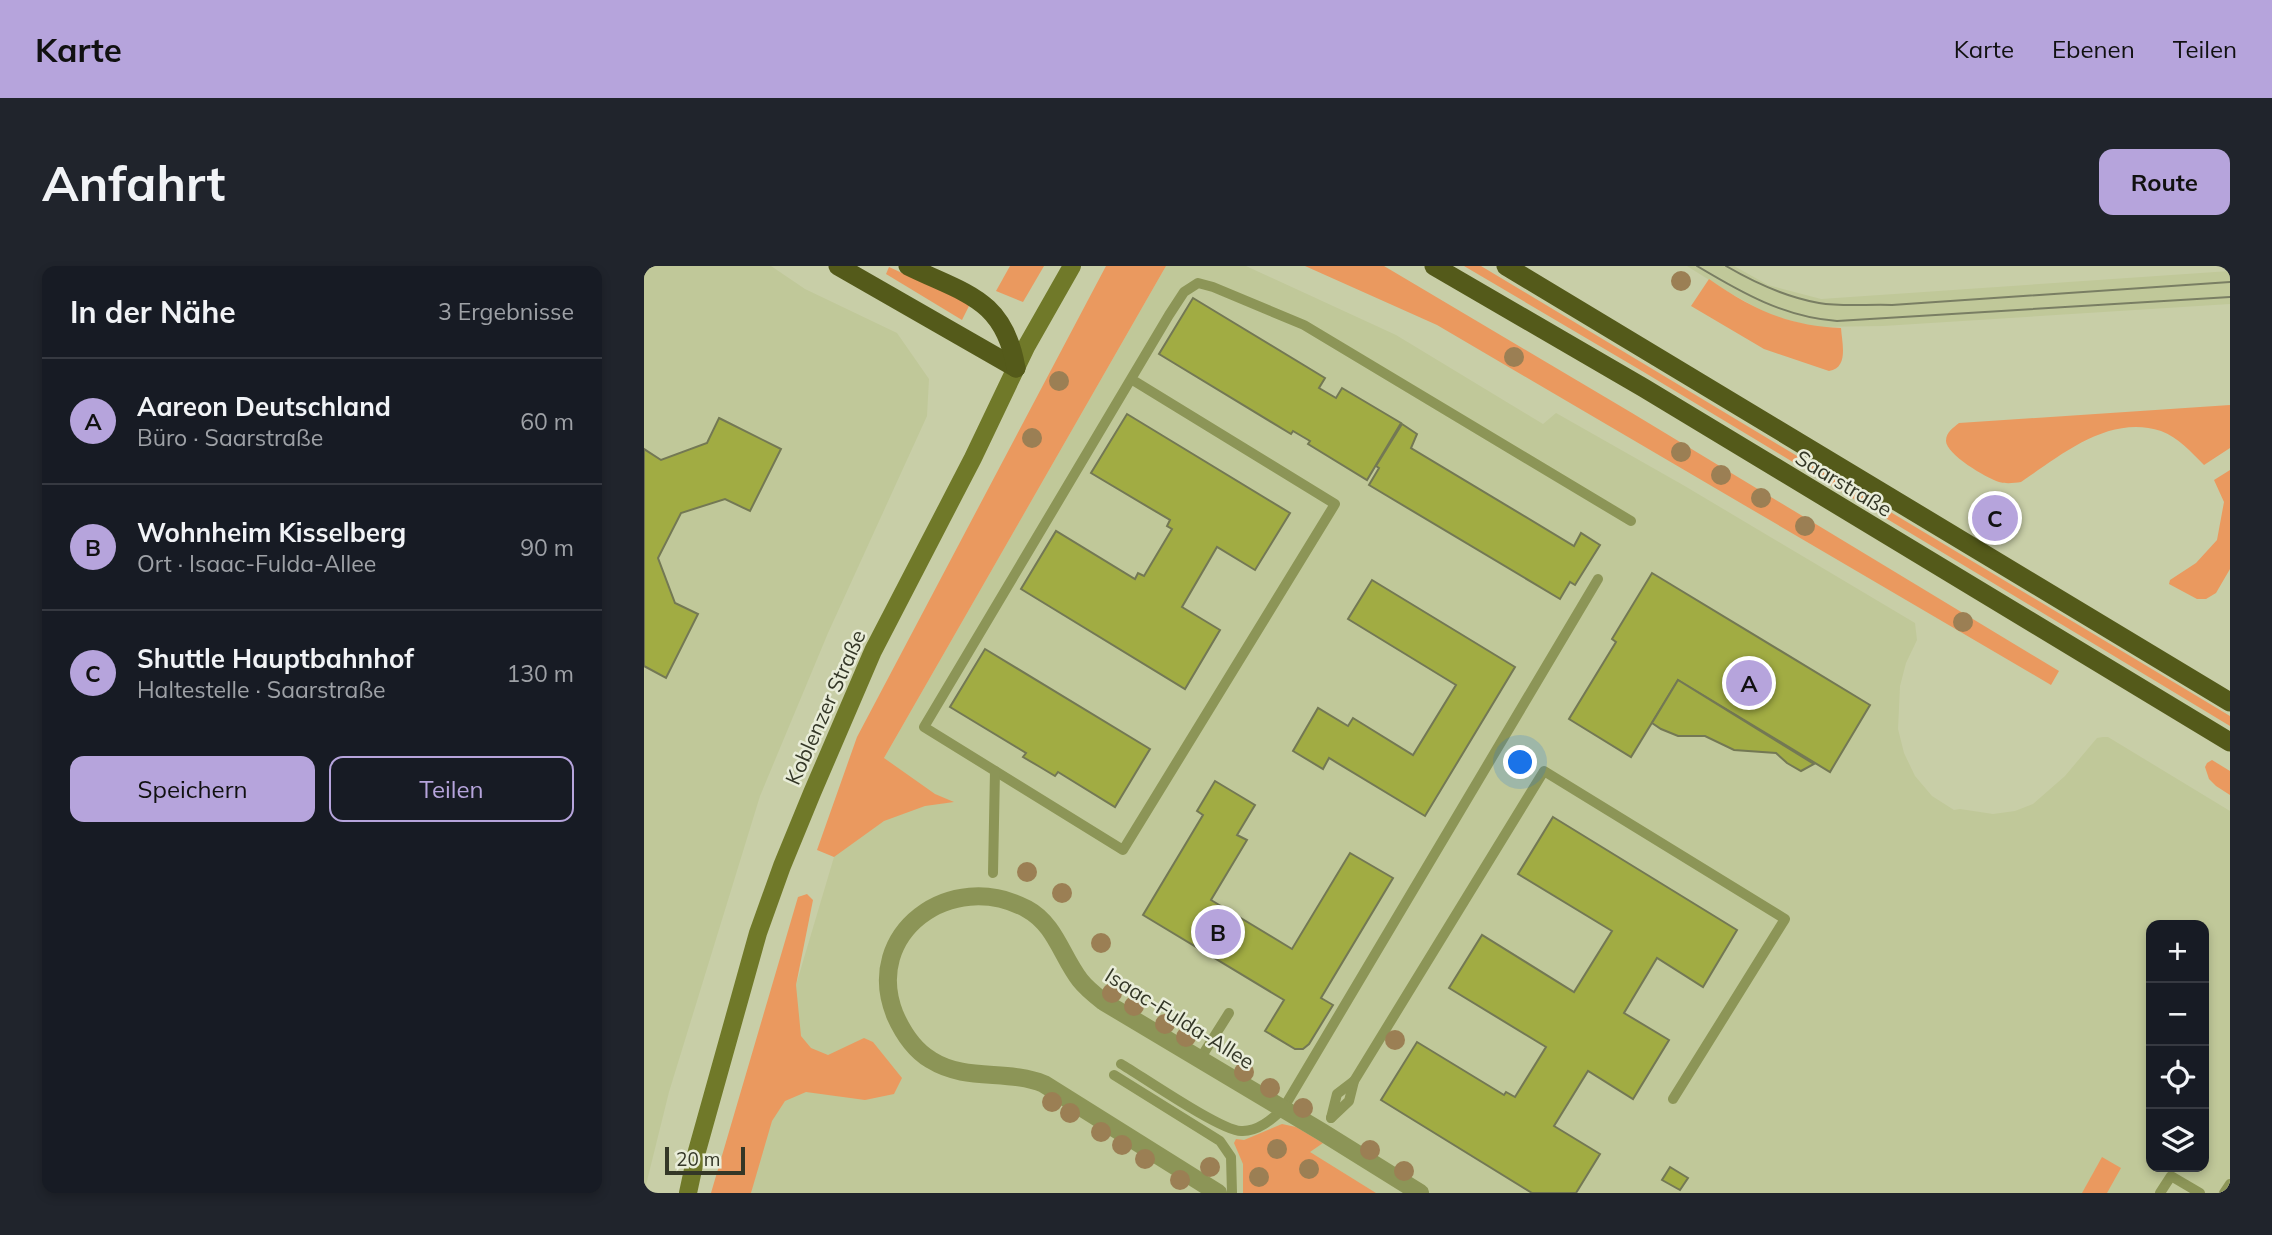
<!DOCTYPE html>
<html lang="de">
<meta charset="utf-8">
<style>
:root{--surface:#171b24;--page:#20242c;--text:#f1f3f6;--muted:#9ea1a6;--line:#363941;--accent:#b6a4dc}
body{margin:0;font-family:Mulish,sans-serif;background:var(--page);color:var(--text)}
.controls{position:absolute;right:21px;bottom:21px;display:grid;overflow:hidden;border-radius:14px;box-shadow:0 4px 10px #0003}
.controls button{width:63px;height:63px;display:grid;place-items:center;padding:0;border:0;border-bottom:2px solid var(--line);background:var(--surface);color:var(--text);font:35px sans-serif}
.scale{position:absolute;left:21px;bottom:18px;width:80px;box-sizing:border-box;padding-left:7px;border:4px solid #343727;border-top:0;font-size:19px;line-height:24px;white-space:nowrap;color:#343727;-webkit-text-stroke:5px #e9edd9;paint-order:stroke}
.you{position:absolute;left:877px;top:497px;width:24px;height:24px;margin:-18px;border:5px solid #fff;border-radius:50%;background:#1a73e8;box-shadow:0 0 0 10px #1a73e833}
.badge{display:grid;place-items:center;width:46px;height:46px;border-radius:50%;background:var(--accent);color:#111;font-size:23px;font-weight:700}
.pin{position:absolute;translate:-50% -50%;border:4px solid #fff;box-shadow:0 2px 7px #0006}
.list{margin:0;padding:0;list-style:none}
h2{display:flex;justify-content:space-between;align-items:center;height:91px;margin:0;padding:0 28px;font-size:30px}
h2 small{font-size:23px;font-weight:400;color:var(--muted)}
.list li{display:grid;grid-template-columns:46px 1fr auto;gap:21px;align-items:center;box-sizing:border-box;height:126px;padding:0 28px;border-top:2px solid var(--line)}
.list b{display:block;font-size:26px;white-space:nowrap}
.list p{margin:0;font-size:23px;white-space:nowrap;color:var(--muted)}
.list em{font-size:23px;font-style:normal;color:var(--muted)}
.actions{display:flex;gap:14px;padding:21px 28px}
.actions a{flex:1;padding:16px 0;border:2px solid var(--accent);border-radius:14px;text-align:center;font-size:24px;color:var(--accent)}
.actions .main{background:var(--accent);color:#111}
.icon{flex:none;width:38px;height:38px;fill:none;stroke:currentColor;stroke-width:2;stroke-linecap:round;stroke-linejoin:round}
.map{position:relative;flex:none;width:1586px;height:927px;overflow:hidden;border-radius:14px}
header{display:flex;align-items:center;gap:42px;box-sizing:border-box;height:98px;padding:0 35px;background:var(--accent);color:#111}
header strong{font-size:33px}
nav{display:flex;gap:38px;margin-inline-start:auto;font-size:24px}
.intro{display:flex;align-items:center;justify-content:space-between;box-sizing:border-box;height:168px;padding:0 42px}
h1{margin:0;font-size:49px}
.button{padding:18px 32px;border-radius:14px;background:var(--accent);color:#111;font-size:24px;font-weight:700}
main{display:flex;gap:42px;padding:0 42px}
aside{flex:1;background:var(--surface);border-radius:14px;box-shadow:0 4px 10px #0003}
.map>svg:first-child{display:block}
</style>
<header>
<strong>Karte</strong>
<nav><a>Karte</a><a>Ebenen</a><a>Teilen</a></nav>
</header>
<div class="intro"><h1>Anfahrt</h1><a class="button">Route</a></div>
<main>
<aside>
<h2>In der Nähe<small>3 Ergebnisse</small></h2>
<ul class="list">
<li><span class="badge">A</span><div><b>Aareon Deutschland</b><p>Büro · Saarstraße</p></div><em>60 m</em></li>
<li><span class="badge">B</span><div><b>Wohnheim Kisselberg</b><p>Ort · Isaac-Fulda-Allee</p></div><em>90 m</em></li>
<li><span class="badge">C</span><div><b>Shuttle Hauptbahnhof</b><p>Haltestelle · Saarstraße</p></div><em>130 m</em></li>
</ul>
<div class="actions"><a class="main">Speichern</a><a>Teilen</a></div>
</aside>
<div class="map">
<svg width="1586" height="927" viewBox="0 0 1586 927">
<rect width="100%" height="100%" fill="#c8cea7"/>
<!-- built -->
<g fill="#c0c899" fill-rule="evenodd">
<polygon points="0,0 127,0 161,23 253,67 285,113 283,150 184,367 116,530 25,826 0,927"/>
<path d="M 522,0 L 602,0 L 752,69 L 899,158 L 912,147 L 1039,219 L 1271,357 L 1273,374 L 1262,397 L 1256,420 L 1254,463 L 1260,487 L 1271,510 L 1288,530 L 1310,544 L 1316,543 L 1349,548 L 1371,545 L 1389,538 L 1421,510 L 1453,472 L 1459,471 L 1464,471 L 1586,545 L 1586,927 L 107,927 L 152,719 L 190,591 L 240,492 ZM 1507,659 L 1560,659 L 1560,901 L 1507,901 Z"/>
<polygon points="1043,0 1090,0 1124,19 1177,33 1586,5 1586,38 1239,60 1171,61 1126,49 1086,27"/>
</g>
<!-- green -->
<g fill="#ea995f">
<polygon points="366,0 400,0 379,36 352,25"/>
<polygon points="462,0 522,0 240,492 291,528 310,536 281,540 240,555 190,591 173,584 213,471"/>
<polygon points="661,0 740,0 988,147 1415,405 1407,419 793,59"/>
<polygon points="820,0 837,0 1586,450 1586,460 998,105"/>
<polygon points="245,1 326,38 318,54 242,8"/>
<path d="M 1065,13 C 1108,43 1144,60 1197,62 C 1198,77 1205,102 1185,105 L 1120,83 L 1047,40 Z"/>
<path d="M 1586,139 L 1586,182 L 1560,199 C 1548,187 1534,171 1517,165 C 1465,148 1417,189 1377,216 C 1370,217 1362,218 1355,216 C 1342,212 1302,188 1302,175 C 1302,166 1309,162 1315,157 Z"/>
<polygon points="1586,204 1586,303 1572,327 1562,333 1553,333 1525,318 1526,314 1552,297 1573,274 1580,236 1570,214"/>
<polygon points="1568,494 1586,505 1586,529 1572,520 1565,513 1561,501 1563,497"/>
<polygon points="163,628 169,634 152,719 157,770 167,782 184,789 220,772 229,776 258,812 250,828 221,834 162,826 141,835 128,855 107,927 67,927 154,631"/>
<polygon points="638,858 652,861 679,877 666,886 732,927 599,927 599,898 590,877 592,873 600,874"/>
<polygon points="1458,891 1477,902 1463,927 1438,927"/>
</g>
<!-- building -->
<g fill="#a1ac43" stroke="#737854" stroke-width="2">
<polygon points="549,32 681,112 675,122 692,132 698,122 757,157 723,214 664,178 666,175 649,165 647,168 515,88"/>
<polygon points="483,148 646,247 611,304 573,281 538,341 576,364 541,423 377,323 412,265 491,313 494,307 500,310 528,263 523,260 526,254 447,207"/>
<polygon points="75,152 137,183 106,245 81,233 37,247 14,292 31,337 54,348 22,412 0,400 0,183 17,194 63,177"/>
<polygon points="758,158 773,168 767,182 930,280 937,267 956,279 931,319 926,316 916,333 725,219 735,202 732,200"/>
<polygon points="1008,307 1226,439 1186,506 1034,414 987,491 925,453 972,376 968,373"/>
<polygon points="728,314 871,401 781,550 685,492 679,503 649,485 674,442 704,460 709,452 769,489 812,419 704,353"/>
<polygon points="341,383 506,483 471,541 414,506 411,510 396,501 379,491 382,487 306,441"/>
<polygon points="1034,414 1170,498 1157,505 1143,497 1132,487 1090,484 1061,470 1034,470 1017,463 1008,457"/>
<polygon points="571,515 611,539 593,569 603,574 567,634 648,683 706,587 749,612 677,732 689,739 665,778 659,783 651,783 621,765 640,734 499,649 559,549 553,545"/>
<polygon points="909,551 1093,664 1059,721 1013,692 980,747 1025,774 989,833 944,805 910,860 956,888 932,927 888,927 737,834 773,776 860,829 862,826 871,831 902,781 805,722 838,669 930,726 968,665 874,608"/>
<polygon points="1026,901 1044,912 1036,924 1018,914"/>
</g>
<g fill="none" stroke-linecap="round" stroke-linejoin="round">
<!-- service -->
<g stroke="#8c9557" stroke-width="10">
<polyline points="487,113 691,238 479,584 280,461 525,49 540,26 554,17 569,21 660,59 987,255"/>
<polyline points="349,607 351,505"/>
<polyline points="556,793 585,747"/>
<path d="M 477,798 C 499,811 577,865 597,865 C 614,866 628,853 639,843 L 954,313"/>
<polyline points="470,809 576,875 587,891 588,927"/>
<polyline points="687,852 705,835 710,815 900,505 1141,653 1029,833"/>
<polyline points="687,852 693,828 710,815"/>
<polyline points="1516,927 1527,910 1556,927"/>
<polyline points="1580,927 1586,918"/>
</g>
<!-- minor -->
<path stroke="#8c9557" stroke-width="18" d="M 574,927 L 400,818 C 363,803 322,816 287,794 C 270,784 259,767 251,749 C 218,667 307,602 383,643 C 411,658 418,691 436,714 C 443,723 451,729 460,736 L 678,866 L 776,927"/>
<!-- secondary -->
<polyline stroke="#707929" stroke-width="18" points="44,927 53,885 114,667 138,600 168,527 229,385 329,192 382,81 428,0"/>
<!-- trunk -->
<g stroke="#545a1a" stroke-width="19">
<polyline points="194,0 372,102"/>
<path d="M 264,0 C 321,28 360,32 372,102"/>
<polyline points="790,0 1000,122 1586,476"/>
<polyline points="862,0 1586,436"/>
</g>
<!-- tram -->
<g stroke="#797e63" stroke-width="2">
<path d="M 1053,0 C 1098,27 1140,51 1193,55 L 1586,31"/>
<path d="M 1082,0 C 1111,17 1142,31 1175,37 C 1198,41 1224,38 1248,39 L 1586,16"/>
</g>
</g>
<!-- trees -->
<g fill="#9b7f54">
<circle cx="1037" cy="15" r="10"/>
<circle cx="870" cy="91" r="10"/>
<circle cx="415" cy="115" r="10"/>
<circle cx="388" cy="172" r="10"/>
<circle cx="1037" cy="186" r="10"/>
<circle cx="1077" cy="209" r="10"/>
<circle cx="1117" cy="232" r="10"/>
<circle cx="1161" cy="260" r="10"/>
<circle cx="1319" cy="356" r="10"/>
<circle cx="383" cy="606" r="10"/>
<circle cx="418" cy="627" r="10"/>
<circle cx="457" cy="677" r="10"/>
<circle cx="468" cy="727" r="10"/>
<circle cx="490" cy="740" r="10"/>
<circle cx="521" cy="758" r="10"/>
<circle cx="542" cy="771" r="10"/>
<circle cx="751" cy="774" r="10"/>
<circle cx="600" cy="806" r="10"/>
<circle cx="626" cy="822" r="10"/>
<circle cx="408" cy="836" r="10"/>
<circle cx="659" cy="842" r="10"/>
<circle cx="426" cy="847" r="10"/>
<circle cx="457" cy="866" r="10"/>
<circle cx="478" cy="879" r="10"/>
<circle cx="633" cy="883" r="10"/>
<circle cx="726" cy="884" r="10"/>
<circle cx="501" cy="893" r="10"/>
<circle cx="566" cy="901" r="10"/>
<circle cx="665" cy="903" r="10"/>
<circle cx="760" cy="905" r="10"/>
<circle cx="615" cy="911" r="10"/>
<circle cx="536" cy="914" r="10"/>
</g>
<g text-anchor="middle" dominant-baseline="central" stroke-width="5" stroke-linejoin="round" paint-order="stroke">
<!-- street labels -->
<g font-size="21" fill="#343727" stroke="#e9edd9">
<text transform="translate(1200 217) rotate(31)">Saarstraße</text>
<text transform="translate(181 441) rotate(-66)">Koblenzer Straße</text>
<text transform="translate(536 752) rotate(32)">Isaac-Fulda-Allee</text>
</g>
</g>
</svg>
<div class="controls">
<button>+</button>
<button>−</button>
<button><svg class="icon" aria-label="locate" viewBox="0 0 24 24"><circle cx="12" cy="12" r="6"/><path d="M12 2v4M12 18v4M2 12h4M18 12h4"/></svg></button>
<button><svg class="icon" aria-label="layers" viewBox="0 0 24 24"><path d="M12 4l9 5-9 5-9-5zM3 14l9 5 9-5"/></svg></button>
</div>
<div class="scale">20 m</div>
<div class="you"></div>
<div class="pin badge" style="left:1105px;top:417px">A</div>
<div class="pin badge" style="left:574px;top:666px">B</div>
<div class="pin badge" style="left:1351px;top:252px">C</div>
</div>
</main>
